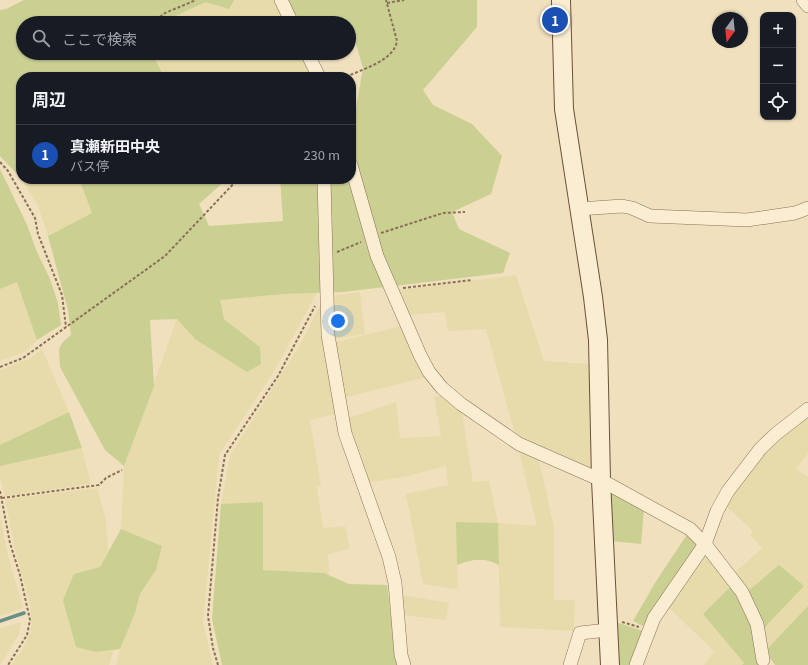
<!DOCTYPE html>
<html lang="ja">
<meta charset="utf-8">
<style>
:root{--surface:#171b24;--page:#242831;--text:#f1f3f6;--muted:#9ea1a6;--line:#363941;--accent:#b45309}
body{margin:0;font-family:Georgia,"Noto Sans JP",serif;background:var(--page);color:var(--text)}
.controls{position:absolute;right:12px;top:12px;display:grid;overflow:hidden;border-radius:8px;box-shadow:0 1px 3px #0004}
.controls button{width:36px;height:36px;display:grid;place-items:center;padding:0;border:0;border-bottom:1px solid var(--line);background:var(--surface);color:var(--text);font:20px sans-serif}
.compass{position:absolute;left:712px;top:12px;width:36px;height:36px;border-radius:50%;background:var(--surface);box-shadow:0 1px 3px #0004;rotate:195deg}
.you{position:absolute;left:338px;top:321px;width:14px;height:14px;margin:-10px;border:3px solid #fff;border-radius:50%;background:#1a73e8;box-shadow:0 0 0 6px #1a73e833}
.badge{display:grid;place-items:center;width:26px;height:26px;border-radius:50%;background:var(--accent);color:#fff;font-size:13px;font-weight:700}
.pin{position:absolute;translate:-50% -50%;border:2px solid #fff;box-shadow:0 1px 4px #0006}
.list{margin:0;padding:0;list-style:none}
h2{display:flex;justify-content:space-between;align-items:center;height:52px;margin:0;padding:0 16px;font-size:17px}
h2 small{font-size:13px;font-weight:400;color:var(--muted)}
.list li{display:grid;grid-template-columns:26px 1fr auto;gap:12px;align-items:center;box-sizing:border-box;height:60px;padding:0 16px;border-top:1px solid var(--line)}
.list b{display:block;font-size:15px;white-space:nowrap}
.list p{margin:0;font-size:13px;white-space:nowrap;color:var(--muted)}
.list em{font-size:13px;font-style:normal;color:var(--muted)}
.icon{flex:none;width:22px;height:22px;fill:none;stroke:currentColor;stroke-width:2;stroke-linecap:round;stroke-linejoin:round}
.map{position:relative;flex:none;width:808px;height:665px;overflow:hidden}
.search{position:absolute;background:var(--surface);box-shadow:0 1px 3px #0004;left:16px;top:16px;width:340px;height:44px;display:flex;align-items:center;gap:10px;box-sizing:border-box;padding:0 14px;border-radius:22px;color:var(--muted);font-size:15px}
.panel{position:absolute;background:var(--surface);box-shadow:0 1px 3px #0004;left:16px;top:72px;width:340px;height:112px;border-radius:16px}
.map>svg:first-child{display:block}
</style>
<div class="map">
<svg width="808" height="665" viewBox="0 0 808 665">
<rect width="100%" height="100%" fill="#f1e0be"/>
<!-- farmland -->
<g fill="#e7dbab">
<polygon points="234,0 274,0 286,23 160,23 206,2 229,8"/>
<polygon points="152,53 301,53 313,77 164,77"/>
<polygon points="21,179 79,179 92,213 48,236 38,206"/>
<polygon points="516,275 544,361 592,364 593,471 516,438 486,329 448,331 445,312 408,315 398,290"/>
<polygon points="17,281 37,340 25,352 0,361 0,289"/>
<polygon points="360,292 365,334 335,339 330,296"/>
<polygon points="317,293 273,373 219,455 203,622 213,665 116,665 120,649 135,613 140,594 156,570 162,546 121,529 124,466 177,319 195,339 260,347 224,319 220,300 285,294"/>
<polygon points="323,300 335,414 310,420 321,486 317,486 323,528 345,526 350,549 328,554 329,575 324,573 262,570 263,502 221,504 230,455 298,348"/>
<polygon points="401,326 414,360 427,377 343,398 333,343"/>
<polygon points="42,349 69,412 0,445 0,370 30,358"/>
<polygon points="434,396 442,396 462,412 473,482 489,481 498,523 537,526 519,451 539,460 554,527 554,600 575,600 574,631 500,627 498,523 456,522 458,587 454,589 423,584 406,494 448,485 446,466 404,477 365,483 346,419 396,402 400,438 441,436"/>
<polygon points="808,414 808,453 796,469 808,477 808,606 768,648 764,628 747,592 733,574 762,548 750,535 753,531 725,505 775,435"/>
<polygon points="82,448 91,484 5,496 0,477 0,466"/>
<polygon points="97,488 106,520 108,551 100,567 74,574 96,652 114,650 109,665 11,665 24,647 29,636 32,624 29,600 15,550 5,499"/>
<polygon points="0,514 7,551 23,608 0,616"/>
<polygon points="705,554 731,586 703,614 744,663 742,665 704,665 714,651 667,606"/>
<polygon points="402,595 449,603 446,620 402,615"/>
<polygon points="21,622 19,634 0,665 0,628"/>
</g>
<!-- green -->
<g fill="#cacf92">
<polygon points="24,0 234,0 229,9 206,2 160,23 23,23 23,53 152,53 164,77 21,77 21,175 19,176 0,156 0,10 6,9"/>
<polygon points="287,0 477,0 477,27 423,90 433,105 472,124 502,156 491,194 452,212 459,229 510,253 503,273 343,292 285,294 220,300 224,319 260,347 261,364 247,372 195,339 177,319 150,320 154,386 124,466 105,450 60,367 59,349 63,342 71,335 68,310 48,236 92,213 79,179 227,179 199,204 209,226 283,221 280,179 351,179 351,111 356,108 363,68 352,30 349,31 349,23 298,23"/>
<polygon points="0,169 27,225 37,252 50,279 58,303 61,325 37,340 17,282 0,289"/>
<polygon points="69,412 82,448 0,466 0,445"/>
<polygon points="610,491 644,509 641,544 612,541"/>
<polygon points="263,502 263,570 324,573 349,584 387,585 397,665 222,665 212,619 221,504"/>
<path d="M 456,522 L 498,523 L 499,565 C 485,557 472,559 457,565 Z"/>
<polygon points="121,529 162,546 156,570 140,594 135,613 120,649 96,652 76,647 63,600 74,574 100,567"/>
<polygon points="688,533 698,544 665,590 643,626 633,621 655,583"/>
<polygon points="779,565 804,586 764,628 747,592"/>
<polygon points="731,586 749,620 758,660 762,665 742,665 744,663 703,614"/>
<polygon points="808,606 808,665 775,665 770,658 768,648"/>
<polygon points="616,622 643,631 630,665 618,665"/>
</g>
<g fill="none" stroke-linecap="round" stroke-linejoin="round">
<!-- stream -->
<polyline stroke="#699085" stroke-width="3.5" points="0,621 24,613"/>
<defs>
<g id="street">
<polyline points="281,0 292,23"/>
<polyline points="803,0 808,6"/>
<polyline points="307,53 319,77"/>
<polyline points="351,165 377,256 420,355 429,372 442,388 461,404 519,444 601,480 690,529 705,544 742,592 757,624 763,660"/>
<polyline points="324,179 328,335 345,433 389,557 395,583 401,655 404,665"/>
<polyline points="579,209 622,206 632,208 650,216 747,220 795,213 808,208"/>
<polyline points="570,665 580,633 608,630"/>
<polyline points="636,665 654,618 705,544 717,511 728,491 761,448 777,433 808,409"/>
</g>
<polyline id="secondary" points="561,0 564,109 593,297 598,340 601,480 610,665"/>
</defs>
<!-- street casing -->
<use href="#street" stroke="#8a7056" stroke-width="14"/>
<!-- secondary casing -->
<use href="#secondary" stroke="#6c5139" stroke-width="20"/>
<!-- path -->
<g stroke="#8a7056" stroke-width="2" stroke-dasharray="3 2" stroke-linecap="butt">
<polyline points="387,3 404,0"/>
<polyline points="152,23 165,13 196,0"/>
<path d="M 346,77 C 362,69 394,61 397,41 L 386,0"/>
<polyline points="0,162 8,171 35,218 38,234 62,295 66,327"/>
<polyline points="381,233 443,213 465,212"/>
<polyline points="337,252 361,242"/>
<polyline points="403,288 472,280"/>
<polyline points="0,367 23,358 165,256 238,179"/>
<polyline points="0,491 10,543 20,575 30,620 27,635 8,665"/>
<polyline points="2,498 99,485 106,478 122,470"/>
<polyline points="622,622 639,627"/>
<polyline points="218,665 213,648 208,616 218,498 225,455 278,376 315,306"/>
</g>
<!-- street -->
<use href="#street" stroke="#fbedd2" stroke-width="13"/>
<!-- secondary -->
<use href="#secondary" stroke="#fbedd2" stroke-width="18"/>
</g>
</svg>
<div class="controls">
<button>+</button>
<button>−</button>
<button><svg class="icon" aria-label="locate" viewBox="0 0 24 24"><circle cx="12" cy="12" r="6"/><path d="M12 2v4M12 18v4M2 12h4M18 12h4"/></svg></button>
</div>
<svg class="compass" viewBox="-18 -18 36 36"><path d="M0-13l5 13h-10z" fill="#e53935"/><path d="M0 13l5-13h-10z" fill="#9ea1a6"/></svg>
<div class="you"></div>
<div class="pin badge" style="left:555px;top:20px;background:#1a4fb4">1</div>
<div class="search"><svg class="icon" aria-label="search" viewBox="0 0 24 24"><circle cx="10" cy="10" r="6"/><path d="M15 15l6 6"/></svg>ここで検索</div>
<section class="panel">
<h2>周辺<small></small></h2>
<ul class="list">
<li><span class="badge" style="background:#1a4fb4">1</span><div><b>真瀬新田中央</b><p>バス停</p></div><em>230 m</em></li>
</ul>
</section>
</div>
